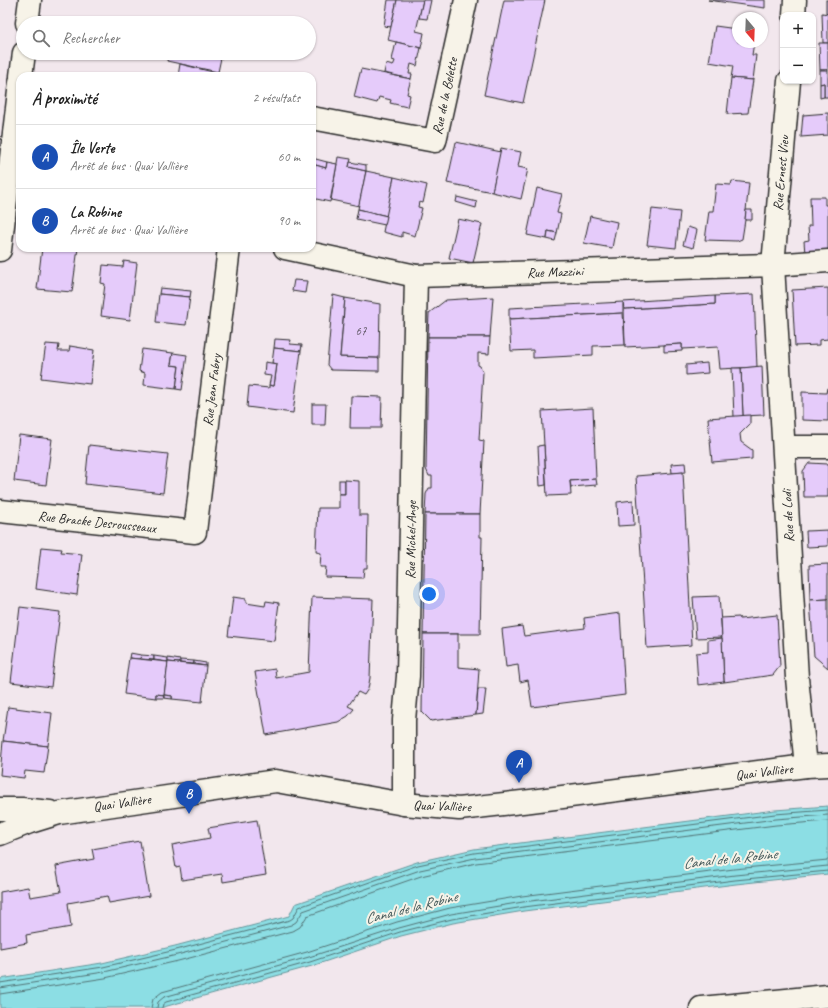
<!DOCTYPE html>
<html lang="fr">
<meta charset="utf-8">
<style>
:root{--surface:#fff;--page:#f6f6f6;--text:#222;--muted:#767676;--line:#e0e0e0;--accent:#d93025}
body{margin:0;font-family:Caveat,sans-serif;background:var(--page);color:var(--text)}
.controls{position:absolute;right:12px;top:12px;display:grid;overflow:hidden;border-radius:8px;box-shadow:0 1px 3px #0004}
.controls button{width:36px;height:36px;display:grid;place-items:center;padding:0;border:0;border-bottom:1px solid var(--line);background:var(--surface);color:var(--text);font:20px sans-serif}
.compass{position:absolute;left:732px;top:12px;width:36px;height:36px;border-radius:50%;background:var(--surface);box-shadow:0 1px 3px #0004;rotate:161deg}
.you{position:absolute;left:429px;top:594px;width:14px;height:14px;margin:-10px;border:3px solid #fff;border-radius:50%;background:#1a73e8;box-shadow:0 0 0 6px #1a73e833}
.badge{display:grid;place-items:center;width:26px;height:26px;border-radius:50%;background:var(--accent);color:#fff;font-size:13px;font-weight:700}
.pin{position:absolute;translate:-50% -33px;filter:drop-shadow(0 1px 2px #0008)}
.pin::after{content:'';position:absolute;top:21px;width:14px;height:12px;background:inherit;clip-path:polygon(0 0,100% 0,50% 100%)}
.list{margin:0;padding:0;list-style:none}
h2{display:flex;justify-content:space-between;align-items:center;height:52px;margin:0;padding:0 16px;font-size:17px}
h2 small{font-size:13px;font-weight:400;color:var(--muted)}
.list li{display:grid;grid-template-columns:26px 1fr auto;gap:12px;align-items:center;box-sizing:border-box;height:64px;padding:0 16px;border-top:1px solid var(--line)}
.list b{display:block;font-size:15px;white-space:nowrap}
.list p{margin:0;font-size:13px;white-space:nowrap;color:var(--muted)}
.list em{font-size:13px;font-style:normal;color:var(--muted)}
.icon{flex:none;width:22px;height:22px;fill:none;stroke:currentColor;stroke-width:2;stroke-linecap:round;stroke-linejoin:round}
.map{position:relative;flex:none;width:828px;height:1008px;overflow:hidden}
.search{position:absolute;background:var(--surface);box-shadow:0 1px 3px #0004;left:16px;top:16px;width:300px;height:44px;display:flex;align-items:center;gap:10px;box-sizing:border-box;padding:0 14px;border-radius:22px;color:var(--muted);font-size:15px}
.panel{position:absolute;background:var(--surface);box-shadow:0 1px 3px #0004;left:16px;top:72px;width:300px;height:180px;border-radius:12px}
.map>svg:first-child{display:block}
</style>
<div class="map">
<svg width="828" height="1008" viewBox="0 0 828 1008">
<rect width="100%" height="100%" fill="#f2e7ed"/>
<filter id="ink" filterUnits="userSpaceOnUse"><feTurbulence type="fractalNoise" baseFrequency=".025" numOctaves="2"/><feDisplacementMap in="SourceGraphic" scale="8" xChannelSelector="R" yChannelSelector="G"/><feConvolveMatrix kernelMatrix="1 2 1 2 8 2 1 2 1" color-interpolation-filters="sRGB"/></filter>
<g filter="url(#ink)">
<!-- water -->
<polygon fill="#8cdee4" stroke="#65969a" points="828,806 828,874 736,884 524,911 453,923 401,936 312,966 160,1008 0,1008 0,979 102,963 175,946 289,916 295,904 417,862 474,849 775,810"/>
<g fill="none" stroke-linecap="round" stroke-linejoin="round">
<!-- shore -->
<g stroke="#527375" stroke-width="1">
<polyline points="0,983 103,967 176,950 290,920 293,918 299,907 418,865 474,853 775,814 828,810"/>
<polyline points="0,988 104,972 177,955 291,925 296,922 303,911 420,870 475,858 776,819 828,815"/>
<polyline points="0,994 105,978 178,961 293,931 300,927 307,916 421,876 476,863 776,825 828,821"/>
<polyline points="151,1008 153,999 162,992 307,952 397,922 450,908 522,896 734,869 828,860"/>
<polyline points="157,1008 158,1002 164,997 309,957 399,928 451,914 523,902 735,875 828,866"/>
<polyline points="162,1008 163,1004 166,1002 310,962 400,932 452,919 524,907 735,880 828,871"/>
</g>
</g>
<!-- building -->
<g fill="#e5cbfa" stroke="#2b2b2b">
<polygon points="388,0 397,0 391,27 384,26"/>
<polygon points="397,0 423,0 416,31 424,33 421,48 388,40"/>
<polygon points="423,0 431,0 427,19 419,18"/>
<polygon points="504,0 545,0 523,103 484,95"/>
<polygon points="708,0 765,0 765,8"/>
<rect x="826" y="0" width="2" height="14"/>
<polygon points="822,13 828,14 828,43 823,43"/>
<polygon points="715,26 737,29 738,42 754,42 752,55 756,55 753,80 731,78 733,66 709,62"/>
<polygon points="396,42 421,48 417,66 411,64 409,74 412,74 411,79 384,73 386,64 393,66 395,61 392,60"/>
<polygon points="819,43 828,43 828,70 820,70"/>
<polygon points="158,53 169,53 167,59 157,56"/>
<polygon points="169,53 216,53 215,57 221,58 218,72 167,61"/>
<polygon points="180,64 213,72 212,76 178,76"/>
<polygon points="361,69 411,79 407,94 410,95 407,107 390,103 391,100 379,97 377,103 354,97"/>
<polygon points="820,70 828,70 828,97 824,97 824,83 820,84"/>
<polygon points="731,78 753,80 748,113 727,114"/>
<polygon points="824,83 824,97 820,98 820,84"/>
<polygon points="828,113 828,135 801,137 803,115"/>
<polygon points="456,142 501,152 492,192 447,183"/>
<polygon points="501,148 521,152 518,167 528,169 521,199 492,192"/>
<polygon points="338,157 351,159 349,167 366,171 359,206 331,200"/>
<polygon points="312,158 327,162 326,168 312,164"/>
<polygon points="327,162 337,164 330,202 312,198 312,164 326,168"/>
<polygon points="350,162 366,165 366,171 349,167"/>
<polygon points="366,171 394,177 387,216 358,209"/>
<polygon points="394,177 427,185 423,203 419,202 418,207 422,208 415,236 402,232 402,237 383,232"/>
<polygon points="732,181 749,183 745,220 742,239 737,241 705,240 709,211 713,211 716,184 731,185"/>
<polygon points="537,188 562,194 557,213 561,214 557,233 548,231 547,239 527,235"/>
<polygon points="457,197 477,202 476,208 456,202"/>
<polygon points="810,197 825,197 825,205 828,205 828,253 805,254 804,241 809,240 808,226 811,226"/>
<polygon points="358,209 387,216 385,225 356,219"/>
<polygon points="652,209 680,212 676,248 647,245"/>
<polygon points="746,210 752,210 752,220 745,220"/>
<polygon points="590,216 617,222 612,248 584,243"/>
<polygon points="458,219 482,224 473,263 449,258"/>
<polygon points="688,227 697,230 693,248 683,245"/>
<polygon points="548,231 557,233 555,241 547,239"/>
<polygon points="42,248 78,248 72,292 37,289"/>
<polygon points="124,261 137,263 130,320 101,316 105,284 101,283 103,265 123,267"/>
<polygon points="294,280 307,281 305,293 292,291"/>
<polygon points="160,288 191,291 190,297 159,294"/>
<polygon points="828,288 828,339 819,340 819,345 795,346 792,290"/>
<polygon points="159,294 190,297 186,325 156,322"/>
<polygon points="754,294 757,367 720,369 718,347 682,349 682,344 625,347 624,309 715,304 715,296"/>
<polygon points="333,295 345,298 340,357 379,358 379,371 331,370 327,365"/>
<polygon points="715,296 715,304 624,309 623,302"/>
<polygon points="493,297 490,337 428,337 429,313 446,300"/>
<polygon points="345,298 380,304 379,358 340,357"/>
<polygon points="623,302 623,313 509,319 509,308"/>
<polygon points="623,313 625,345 593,346 593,355 533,358 533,350 511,351 509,319"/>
<polygon points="428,337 490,337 489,354 478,353 478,365 480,366 483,372 479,440 484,441 480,514 425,514 426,494 429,488 432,488 432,476 429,476 426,469"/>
<polygon points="275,339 291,340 290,344 302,345 301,351 274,348"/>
<polygon points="46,344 59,345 58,351 69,351 70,346 94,350 90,384 41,378"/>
<polygon points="682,344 682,351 664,352 664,345"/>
<polygon points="274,348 301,351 293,413 247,407 249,386 269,388 269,385 274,386 277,364 272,363"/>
<polygon points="142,349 173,353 171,365 179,366 176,389 144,385 145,373 139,371"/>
<polygon points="173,353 187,355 182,390 176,389 179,366 171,365"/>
<polygon points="265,362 277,364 274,386 269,385 271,376 264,375"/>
<polygon points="707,363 708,373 686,375 686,365"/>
<polygon points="762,366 764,415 743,416 741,368"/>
<polygon points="732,368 741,368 743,416 734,417"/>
<polygon points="827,388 828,388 828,421 802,420 802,392 826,393"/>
<polygon points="351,396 382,397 381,428 350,428"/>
<polygon points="312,404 326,404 325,425 312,425"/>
<polygon points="593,408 596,479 570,481 571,495 547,496 542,411"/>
<polygon points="750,415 750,424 740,434 741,442 752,450 752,459 712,462 708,418"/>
<polygon points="19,435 52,439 46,485 14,481"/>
<polygon points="89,445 168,454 163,493 85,484"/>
<polygon points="544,445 546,485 540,486 538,446"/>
<polygon points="685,463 686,472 672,473 671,464"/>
<polygon points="809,463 828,464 828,497 804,497 803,471"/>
<polygon points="683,472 692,645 647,648 636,476"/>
<polygon points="596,479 597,485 571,487 570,481"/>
<rect x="339" y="480" width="6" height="14"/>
<polygon points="345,480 359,481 359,515 368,515 367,568 364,568 363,578 325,577 326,567 320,567 321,553 316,552 318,508 339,508 339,494 345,494"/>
<polygon points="633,500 634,525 618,526 617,502"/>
<polygon points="425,514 480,514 480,537 482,537 480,634 423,634"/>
<polygon points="828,530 828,546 807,547 806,531"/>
<polygon points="41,547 62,549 61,552 82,554 77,595 36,589"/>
<polygon points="828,564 828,599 810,600 809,565"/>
<polygon points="719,596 722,637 696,638 693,597"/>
<polygon points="233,597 246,599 246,603 265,606 266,601 279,603 274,641 228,636"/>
<polygon points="312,597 373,599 370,678 368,689 364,695 358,692 348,706 354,709 348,716 338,722 266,735 255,672 275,669 276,678 309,672"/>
<polygon points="828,599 828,668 814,656 810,600"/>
<polygon points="20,607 60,612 51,687 11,682"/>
<polygon points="620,613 625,695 532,707 528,680 520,682 518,665 506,667 502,629 522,626 524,636 585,628 584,618"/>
<polygon points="777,615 780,666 773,675 724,682 721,618 739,617 740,619"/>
<polygon points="423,634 458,634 458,667 479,669 476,715 431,721 422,712"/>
<polygon points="722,638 724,682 698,685 696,653 708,652 708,640"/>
<polygon points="130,653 141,655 140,659 129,658"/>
<polygon points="141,655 154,656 154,660 140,659"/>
<polygon points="154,656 168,658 168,662 154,660"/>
<polygon points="129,658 168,662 164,695 156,694 156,698 124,694"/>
<polygon points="168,658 180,660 180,663 168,662"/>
<polygon points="180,660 194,661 194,664 180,663"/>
<polygon points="194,661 206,663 206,666 194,664"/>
<polygon points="168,662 206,666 202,702 172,699 172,696 164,695"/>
<polygon points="478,689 486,689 483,714 476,715"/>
<polygon points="156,694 164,695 164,698 156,698"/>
<polygon points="164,695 172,696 172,699 164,698"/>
<polygon points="8,707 52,713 48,746 3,741"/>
<polygon points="3,741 48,746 44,773 25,771 24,778 0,775"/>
<polygon points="257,820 266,875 223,882 222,874 182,880 180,867 176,868 172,845 210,838 208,828"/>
<polygon points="140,841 149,896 109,903 107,896 68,903 71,927 26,935 27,943 0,948 0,892 28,887 30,897 61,892 56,866 94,859 92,849"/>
</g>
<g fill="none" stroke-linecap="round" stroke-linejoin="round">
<defs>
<g id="minor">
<polyline points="794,15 795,0"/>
<polyline points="789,81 773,265 797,678 806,766"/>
<polyline points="312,118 435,141 466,0"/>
<polyline points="285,248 416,276 773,265 828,261"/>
<polyline points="784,447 828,447"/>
<polyline points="0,511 195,532 229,248"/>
<polyline points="404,804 404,720 408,676 416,276"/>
<polyline points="0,809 22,809 50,812"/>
<polyline points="0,834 30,822 59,813 276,781 404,804 459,809 531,801 806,766 828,765"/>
</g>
<g id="major">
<polyline points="27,23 30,0"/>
<polyline points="21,76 24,53"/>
<polyline points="0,250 20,83"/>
<polyline points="701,1008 828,996"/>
</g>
</defs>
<!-- minor casing -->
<use href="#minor" stroke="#2b2b2b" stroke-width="25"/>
<!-- major casing -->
<use href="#major" stroke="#2b2b2b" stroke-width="25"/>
<!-- minor -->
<use href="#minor" stroke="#f7f3e8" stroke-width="22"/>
<!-- major -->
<use href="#major" stroke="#f7f3e8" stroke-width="22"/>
</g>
</g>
<g text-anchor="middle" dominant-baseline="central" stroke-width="4" stroke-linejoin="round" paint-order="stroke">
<!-- number labels -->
<g font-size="12" fill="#5a535f">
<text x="361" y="331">67</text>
</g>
<!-- street labels -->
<g font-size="14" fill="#2b2b2b" stroke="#f7f3e8">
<text transform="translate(445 96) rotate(-78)">Rue de la Belette</text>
<text transform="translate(781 173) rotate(-85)">Rue Ernest Vieu</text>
<text transform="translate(555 272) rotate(-2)">Rue Mazzini</text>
<text transform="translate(212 390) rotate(-83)">Rue Jean Fabry</text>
<text transform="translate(788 516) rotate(-93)">Rue de Lodi</text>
<text transform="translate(97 522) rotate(6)">Rue Bracke Desrousseaux</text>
<text transform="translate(411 540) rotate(-89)">Rue Michel-Ange</text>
<text transform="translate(764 772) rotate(-7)">Quai Vallière</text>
<text transform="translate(122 803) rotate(-8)">Quai Vallière</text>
<text transform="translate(442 806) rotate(2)">Quai Vallière</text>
</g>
<!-- water labels -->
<g font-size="15" font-style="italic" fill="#435859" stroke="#f7f3e8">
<text transform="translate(730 859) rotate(-6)">Canal de la Robine</text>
<text transform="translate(411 908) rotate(-14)">Canal de la Robine</text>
</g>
</g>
</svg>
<div class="controls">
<button>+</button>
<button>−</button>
</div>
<svg class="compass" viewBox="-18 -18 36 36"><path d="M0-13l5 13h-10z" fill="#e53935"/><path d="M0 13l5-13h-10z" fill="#767676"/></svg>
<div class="you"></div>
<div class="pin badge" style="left:519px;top:783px;background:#1a4fb4">A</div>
<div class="pin badge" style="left:189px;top:814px;background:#1a4fb4">B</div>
<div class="search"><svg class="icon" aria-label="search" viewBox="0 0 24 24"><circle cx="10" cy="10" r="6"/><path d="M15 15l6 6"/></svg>Rechercher</div>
<section class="panel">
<h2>À proximité<small>2 résultats</small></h2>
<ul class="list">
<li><span class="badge" style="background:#1a4fb4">A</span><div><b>Île Verte</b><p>Arrêt de bus · Quai Vallière</p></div><em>60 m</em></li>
<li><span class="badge" style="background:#1a4fb4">B</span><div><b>La Robine</b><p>Arrêt de bus · Quai Vallière</p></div><em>90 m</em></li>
</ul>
</section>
</div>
